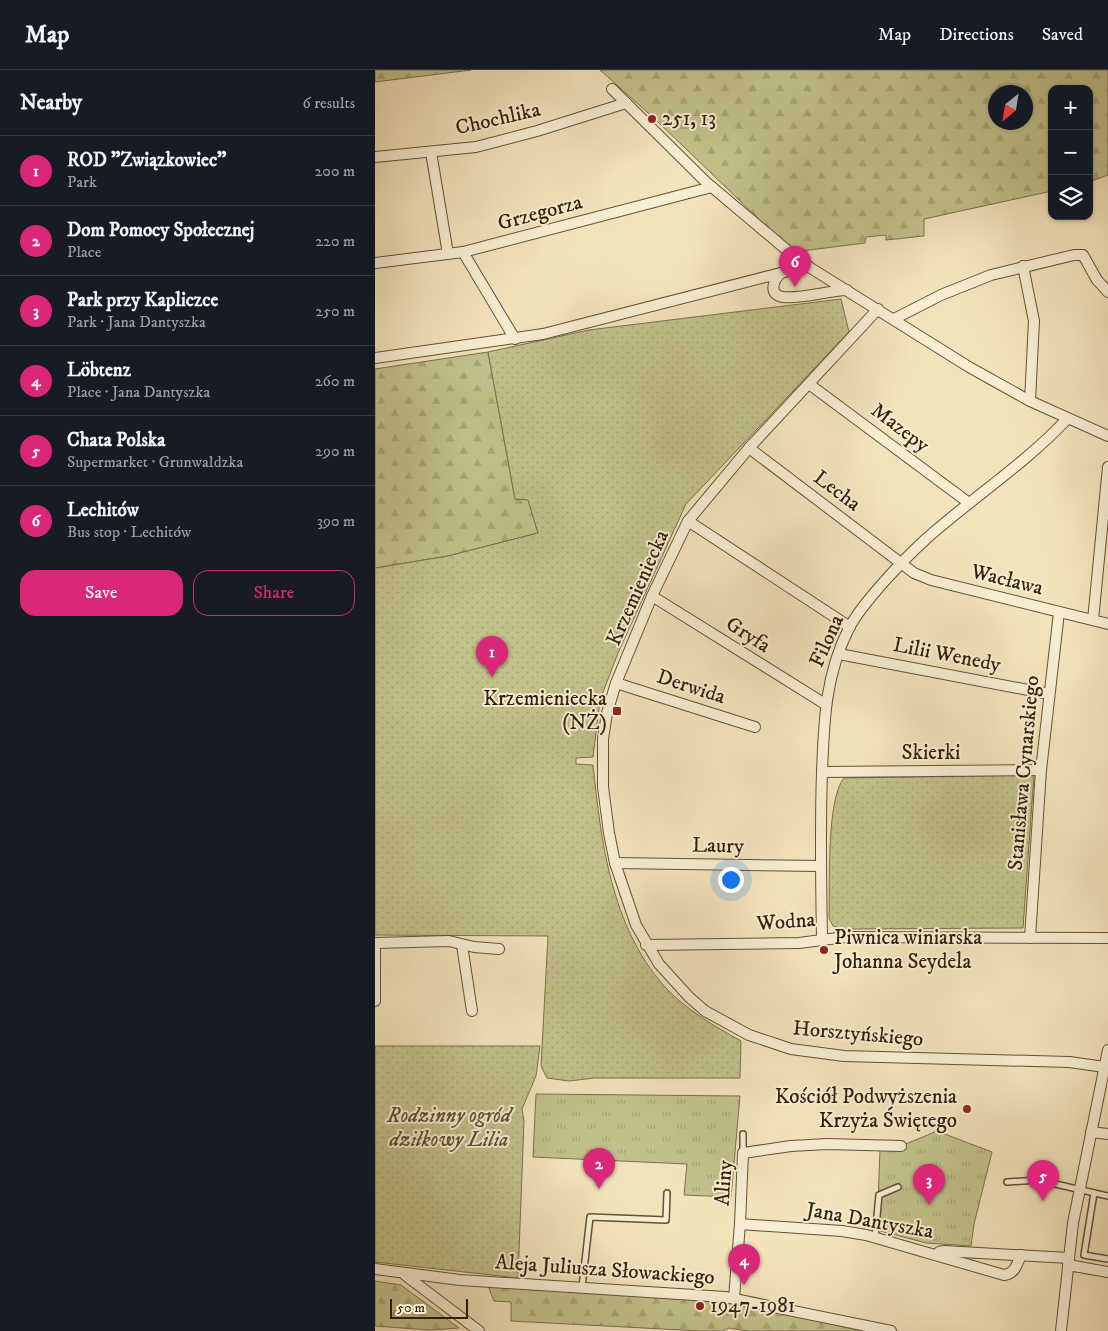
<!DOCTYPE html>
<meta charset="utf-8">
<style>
:root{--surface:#171b24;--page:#242831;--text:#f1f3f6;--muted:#9ea1a6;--line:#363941;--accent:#db2777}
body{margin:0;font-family:"IM FELL DW Pica",serif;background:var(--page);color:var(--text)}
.controls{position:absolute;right:15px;top:15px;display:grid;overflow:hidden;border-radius:10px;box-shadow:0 1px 4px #0004}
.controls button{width:45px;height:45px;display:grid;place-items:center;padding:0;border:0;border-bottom:1px solid var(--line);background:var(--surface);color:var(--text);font:25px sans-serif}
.compass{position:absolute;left:613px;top:15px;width:45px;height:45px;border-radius:50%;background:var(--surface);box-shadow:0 1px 4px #0004;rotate:210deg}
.scale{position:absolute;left:15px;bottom:12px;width:78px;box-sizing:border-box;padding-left:5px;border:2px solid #332009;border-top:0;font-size:14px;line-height:18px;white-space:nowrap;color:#332009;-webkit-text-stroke:4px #f7edd3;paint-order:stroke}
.you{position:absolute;left:355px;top:809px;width:18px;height:18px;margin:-12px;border:4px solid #fff;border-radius:50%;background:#1a73e8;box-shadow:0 0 0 8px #1a73e833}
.badge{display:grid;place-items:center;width:32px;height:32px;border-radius:50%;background:var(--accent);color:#fff;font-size:16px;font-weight:700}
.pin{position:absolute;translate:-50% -41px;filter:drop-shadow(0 1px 2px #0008)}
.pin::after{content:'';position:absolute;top:26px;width:18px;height:15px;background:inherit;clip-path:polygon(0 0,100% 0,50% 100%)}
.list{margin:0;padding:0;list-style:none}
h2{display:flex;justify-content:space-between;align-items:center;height:65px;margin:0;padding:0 20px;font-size:21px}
h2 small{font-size:16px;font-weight:400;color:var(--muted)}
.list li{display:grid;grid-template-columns:32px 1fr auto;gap:15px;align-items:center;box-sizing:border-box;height:70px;padding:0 20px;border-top:1px solid var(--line)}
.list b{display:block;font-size:19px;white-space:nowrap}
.list p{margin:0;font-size:16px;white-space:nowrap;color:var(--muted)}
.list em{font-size:16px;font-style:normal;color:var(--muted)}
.actions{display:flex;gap:10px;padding:15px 20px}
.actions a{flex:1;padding:11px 0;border:1px solid var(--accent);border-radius:15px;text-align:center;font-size:18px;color:var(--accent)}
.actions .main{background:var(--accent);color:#fff}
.icon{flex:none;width:28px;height:28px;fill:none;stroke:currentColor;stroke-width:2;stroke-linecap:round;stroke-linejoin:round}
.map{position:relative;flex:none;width:733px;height:1261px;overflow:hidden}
header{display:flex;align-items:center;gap:30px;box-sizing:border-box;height:70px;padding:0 25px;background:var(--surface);border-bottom:1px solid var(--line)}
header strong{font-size:24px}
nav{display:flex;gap:28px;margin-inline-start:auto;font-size:18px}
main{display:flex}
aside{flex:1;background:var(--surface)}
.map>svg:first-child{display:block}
</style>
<header>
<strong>Map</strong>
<nav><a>Map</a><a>Directions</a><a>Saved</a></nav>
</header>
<main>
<aside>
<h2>Nearby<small>6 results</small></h2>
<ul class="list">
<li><span class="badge">1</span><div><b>ROD &quot;Związkowiec&quot;</b><p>Park</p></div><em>200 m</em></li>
<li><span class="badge">2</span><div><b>Dom Pomocy Społecznej</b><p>Place</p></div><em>220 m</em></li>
<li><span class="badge">3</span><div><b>Park przy Kapliczce</b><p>Park · Jana Dantyszka</p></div><em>250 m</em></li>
<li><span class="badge">4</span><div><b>Löbtenz</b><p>Place · Jana Dantyszka</p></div><em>260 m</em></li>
<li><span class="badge">5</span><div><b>Chata Polska</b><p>Supermarket · Grunwaldzka</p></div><em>290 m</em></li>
<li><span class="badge">6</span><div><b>Lechitów</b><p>Bus stop · Lechitów</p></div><em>390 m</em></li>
</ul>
<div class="actions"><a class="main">Save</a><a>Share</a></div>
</aside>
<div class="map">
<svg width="733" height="1261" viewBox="0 0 733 1261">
<defs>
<pattern id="grass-tufts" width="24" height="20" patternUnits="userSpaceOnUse" patternTransform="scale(1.25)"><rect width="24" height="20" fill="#c2c18b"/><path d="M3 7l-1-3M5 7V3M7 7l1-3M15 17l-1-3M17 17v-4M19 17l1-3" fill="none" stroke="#a7a677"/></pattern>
<pattern id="forest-firs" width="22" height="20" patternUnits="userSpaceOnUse" patternTransform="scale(1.25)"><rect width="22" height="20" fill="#c2c18b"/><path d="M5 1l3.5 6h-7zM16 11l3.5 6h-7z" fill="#a7a677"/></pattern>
<pattern id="garden-dots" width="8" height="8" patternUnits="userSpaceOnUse" patternTransform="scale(1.25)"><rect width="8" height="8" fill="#c2c18b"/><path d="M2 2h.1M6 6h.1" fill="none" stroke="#a7a677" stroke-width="1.8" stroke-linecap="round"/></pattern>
</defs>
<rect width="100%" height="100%" fill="#f3e3bb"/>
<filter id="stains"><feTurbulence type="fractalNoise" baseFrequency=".004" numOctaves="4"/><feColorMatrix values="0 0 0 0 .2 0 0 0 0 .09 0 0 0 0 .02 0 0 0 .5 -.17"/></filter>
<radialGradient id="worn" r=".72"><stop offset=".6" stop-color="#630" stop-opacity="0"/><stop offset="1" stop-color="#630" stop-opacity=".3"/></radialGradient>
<!-- grass -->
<g fill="url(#grass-tufts)" stroke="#7a704a">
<polygon points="161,1024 365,1026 356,1127 309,1125 312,1094 158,1087"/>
<polygon points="562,1061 617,1082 599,1154 596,1176 551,1173 502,1160 505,1079 526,1076"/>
</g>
<!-- forest -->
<g fill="url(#forest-firs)" stroke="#7a704a" fill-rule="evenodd">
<polygon points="0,0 96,0 0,12"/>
<path d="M 225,0 L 733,0 L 733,105 L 714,112 L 714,19 L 677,19 L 677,121 L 549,149 L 549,166 L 511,170 L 511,165 L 491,167 L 490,173 L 418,182 L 282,51 ZM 620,22 L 650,22 L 650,52 L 620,52 Z"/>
<polygon points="113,282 140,429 153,429 163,463 73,486 0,498 0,299"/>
<polygon points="0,1211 26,1215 84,1258 55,1260 0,1256"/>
<polygon points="113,1216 340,1231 387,1238 488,1261 373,1261 354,1258 348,1261 326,1261 136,1251 136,1232 119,1231"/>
</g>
<!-- garden -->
<g fill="url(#garden-dots)" stroke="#7a704a">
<path d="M 466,229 L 474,262 L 311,434 L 243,583 L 225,630 L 218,687 L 201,688 L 201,694 L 218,695 C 226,771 236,856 289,916 C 310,939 339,956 366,971 L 365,1008 L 219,1008 L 194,1011 L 172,1008 L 166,996 L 173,866 L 0,865 L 0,498 L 73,486 L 163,463 L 153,430 L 140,429 L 113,282 L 214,260 Z"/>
<path d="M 659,705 L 648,858 L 468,859 L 458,856 L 454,848 C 455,818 451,729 469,708 Z"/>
<polygon points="0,976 165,976 161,1006 147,1039 149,1051 143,1208 0,1192"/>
</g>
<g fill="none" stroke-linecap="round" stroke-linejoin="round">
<defs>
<g id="lane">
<polyline points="368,1064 368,1083"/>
<polyline points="632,1112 663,1110 733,1126"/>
<polyline points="719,1123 709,1185 733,1189"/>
<polyline points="500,1167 504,1125 523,1117"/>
<polyline points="207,1217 215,1147 291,1150 292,1123"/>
</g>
<g id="street">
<polyline points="237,19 331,112 426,192 594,297 655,331 733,366"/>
<polyline points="56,82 73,184"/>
<polyline points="0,87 101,77 162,61 251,33"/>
<polyline points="88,182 140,269"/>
<polyline points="0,193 88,182 337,117"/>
<polyline points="648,196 659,251 655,331"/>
<path d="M 406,203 C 398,210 393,225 408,227 C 426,229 452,221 472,220"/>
<polyline points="503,239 374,378 313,451 277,526 241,613 232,643 228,669 228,717 234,763 240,793 261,855 284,894 314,927 330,941 374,965 416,979 469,986 694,992 730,997"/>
<polyline points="519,249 566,225 616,205 699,185 708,185 722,210 733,222"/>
<polyline points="0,288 168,264 433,196"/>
<polyline points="434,314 594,433"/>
<polyline points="374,378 539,503 556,510 733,554"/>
<polyline points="313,451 475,557"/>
<polyline points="277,526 450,634"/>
<polyline points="718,550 733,397"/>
<polyline points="464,584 674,624"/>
<polyline points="241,613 380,657"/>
<polyline points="447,702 666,700"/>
<polyline points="240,793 445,796"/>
<polyline points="655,868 666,700 684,542"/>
<path d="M 447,869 C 446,813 445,758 447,702 C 449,651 450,606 474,558 C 488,532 529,489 551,469 C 597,428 650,394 692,349"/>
<polyline points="0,873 74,871 99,877 124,879"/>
<polyline points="87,875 97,941"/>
<polyline points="271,875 424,873 470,867 733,868"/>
<polyline points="0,931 0,873"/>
<polyline points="716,1062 733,1064"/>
<polyline points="365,1154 368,1083 416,1076 452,1074 526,1076"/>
<polyline points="564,1182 569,1181 694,1188"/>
<polyline points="693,1195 733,1202"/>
<polyline points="0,1199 85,1210 350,1227 516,1261"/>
<polyline points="30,1205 104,1261"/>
<path d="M 359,1228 L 365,1154 L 467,1161 L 491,1165 L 629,1205 C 640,1204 642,1194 646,1185"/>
<polyline points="686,1261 698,1153 733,980"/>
</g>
</defs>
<!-- lane casing -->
<use href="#lane" stroke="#635136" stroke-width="8"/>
<!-- street casing -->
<use href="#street" stroke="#635136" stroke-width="12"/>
<!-- lane -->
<use href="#lane" stroke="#f7edd3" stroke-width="5"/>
<!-- street -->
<use href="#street" stroke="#f7edd3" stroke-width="10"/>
</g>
<!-- markers -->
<g fill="#8f2418" stroke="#f7edd3" stroke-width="2">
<circle cx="277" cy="49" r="5"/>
<rect x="237" y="636" width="10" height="10" rx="2.5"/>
<circle cx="449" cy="880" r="5"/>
<circle cx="592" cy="1039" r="5"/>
<circle cx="325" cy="1236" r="5"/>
</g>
<g text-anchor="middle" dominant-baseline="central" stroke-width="4" stroke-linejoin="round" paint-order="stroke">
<!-- street labels -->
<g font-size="21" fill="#332009" stroke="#f7edd3">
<text transform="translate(123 49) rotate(-13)">Chochlika</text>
<text transform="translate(165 143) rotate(-15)">Grzegorza</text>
<text transform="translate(525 358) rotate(37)">Mazepy</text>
<text transform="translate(462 421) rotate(37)">Lecha</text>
<text transform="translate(632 510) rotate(14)">Wacława</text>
<text transform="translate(263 518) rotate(-66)">Krzemieniecka</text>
<text transform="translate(373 565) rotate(33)">Gryfa</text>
<text transform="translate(452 571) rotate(-66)">Filona</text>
<text transform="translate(572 585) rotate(11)">Lilii Wenedy</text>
<text transform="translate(316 617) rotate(18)">Derwida</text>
<text x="556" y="683">Skierki</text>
<text transform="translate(649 703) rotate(-85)">Stanisława Cynarskiego</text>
<text transform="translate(343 776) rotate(1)">Laury</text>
<text transform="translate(411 852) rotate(-4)">Wodna</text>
<text transform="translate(483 964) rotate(5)">Horsztyńskiego</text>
<text transform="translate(349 1113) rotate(-86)">Aliny</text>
<text transform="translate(495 1151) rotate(10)">Jana Dantyszka</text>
<text transform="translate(230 1200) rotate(4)">Aleja Juliusza Słowackiego</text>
</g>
<!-- poi labels -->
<g font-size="21" fill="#332009" stroke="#f7edd3" text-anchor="start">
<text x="287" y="49">251, 13</text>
<text x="232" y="629" text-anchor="end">Krzemieniecka<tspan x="232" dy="24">(NŻ)</tspan></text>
<text x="459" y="868">Piwnica winiarska<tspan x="459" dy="24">Johanna Seydela</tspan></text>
<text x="582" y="1027" text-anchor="end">Kościół Podwyższenia<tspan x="582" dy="24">Krzyża Świętego</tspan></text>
<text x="335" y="1236">1947-1981</text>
</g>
<!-- park labels -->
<g font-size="21" font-style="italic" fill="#5e5030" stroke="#f7edd3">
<text x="74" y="1046">Rodzinny ogród<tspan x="74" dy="24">dziłkowy Lilia</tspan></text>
</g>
</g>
<rect width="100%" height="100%" filter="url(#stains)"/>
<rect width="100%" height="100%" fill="url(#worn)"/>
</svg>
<div class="controls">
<button>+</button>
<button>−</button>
<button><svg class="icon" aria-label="layers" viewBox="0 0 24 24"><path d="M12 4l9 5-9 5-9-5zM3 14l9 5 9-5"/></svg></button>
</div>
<svg class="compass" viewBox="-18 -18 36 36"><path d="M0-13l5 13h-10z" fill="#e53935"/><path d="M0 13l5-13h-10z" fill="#9ea1a6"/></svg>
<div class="scale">50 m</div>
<div class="you"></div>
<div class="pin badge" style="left:117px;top:607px">1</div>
<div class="pin badge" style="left:224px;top:1119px">2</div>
<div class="pin badge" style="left:554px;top:1135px">3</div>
<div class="pin badge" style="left:369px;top:1215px">4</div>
<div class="pin badge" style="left:668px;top:1131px">5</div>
<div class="pin badge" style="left:420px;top:217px">6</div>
</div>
</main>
